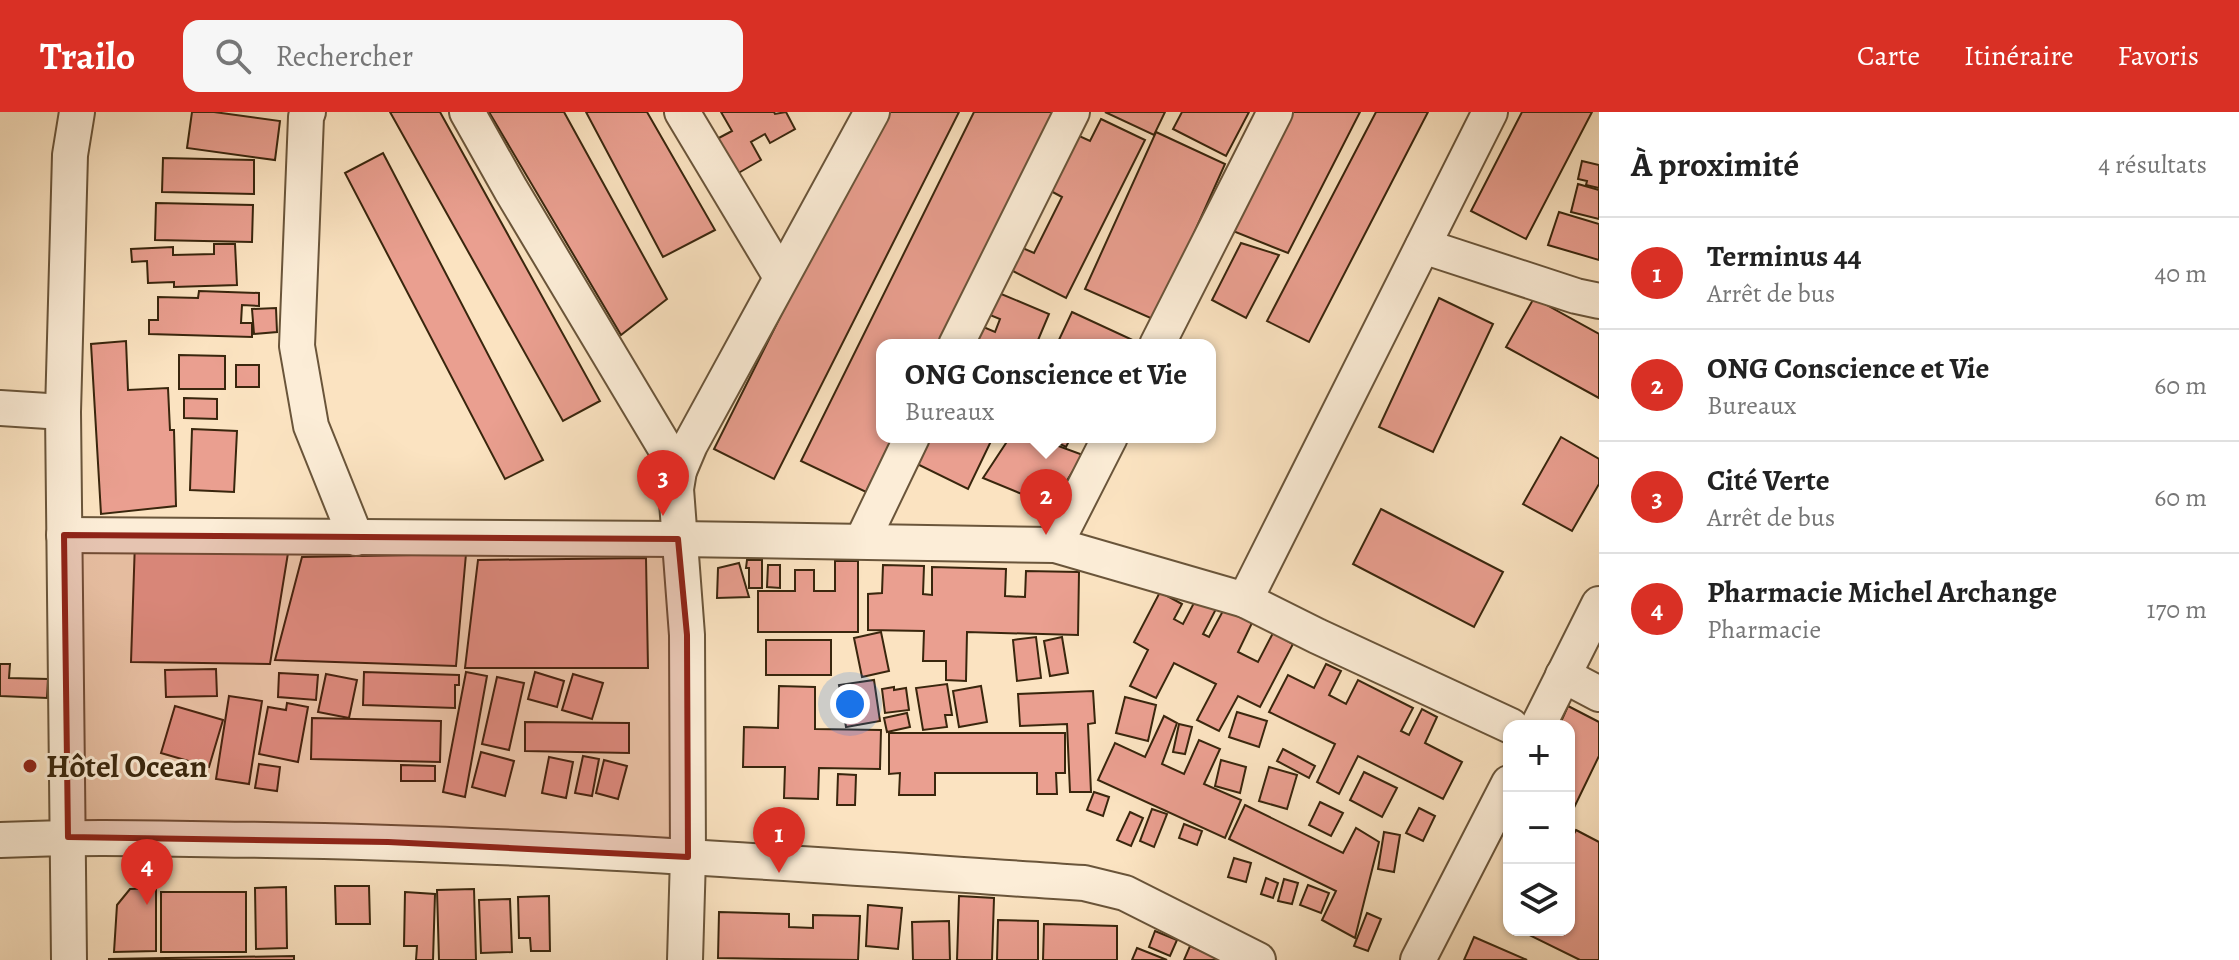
<!DOCTYPE html>
<html lang="fr">
<meta charset="utf-8">
<style>
:root{--surface:#fff;--page:#f6f6f6;--text:#222;--muted:#767676;--line:#e0e0e0;--accent:#d93025}
body{margin:0;font-family:Alegreya,serif;background:var(--page);color:var(--text)}
.controls{position:absolute;right:24px;bottom:24px;display:grid;overflow:hidden;border-radius:16px;box-shadow:0 2px 6px #0004}
.controls button{width:72px;height:72px;display:grid;place-items:center;padding:0;border:0;border-bottom:2px solid var(--line);background:var(--surface);color:var(--text);font:40px sans-serif}
.you{position:absolute;left:850px;top:592px;width:28px;height:28px;margin:-20px;border:6px solid #fff;border-radius:50%;background:#1a73e8;box-shadow:0 0 0 12px #1a73e833}
.badge{display:grid;place-items:center;width:52px;height:52px;border-radius:50%;background:var(--accent);color:#fff;font-size:26px;font-weight:700}
.pin{position:absolute;translate:-50% -66px;filter:drop-shadow(0 2px 4px #0008)}
.pin::after{content:'';position:absolute;top:42px;width:28px;height:24px;background:inherit;clip-path:polygon(0 0,100% 0,50% 100%)}
.popup{position:absolute;left:876px;top:227px;width:340px;height:104px;box-sizing:border-box;display:grid;place-content:center;border-radius:16px;background:var(--surface);filter:drop-shadow(0 2px 6px #0005);font-size:26px;white-space:nowrap;color:var(--muted)}
.popup b{font-size:30px;color:var(--text)}
.popup::after{content:'';position:absolute;left:50%;top:100%;margin-left:-16px;border:16px solid transparent;border-top-color:var(--surface)}
.list{margin:0;padding:0;list-style:none}
h2{display:flex;justify-content:space-between;align-items:center;height:104px;margin:0;padding:0 32px;font-size:34px}
h2 small{font-size:26px;font-weight:400;color:var(--muted)}
.list li{display:grid;grid-template-columns:52px 1fr auto;gap:24px;align-items:center;box-sizing:border-box;height:112px;padding:0 32px;border-top:2px solid var(--line)}
.list b{display:block;font-size:30px;white-space:nowrap}
.list p{margin:0;font-size:26px;white-space:nowrap;color:var(--muted)}
.list em{font-size:26px;font-style:normal;color:var(--muted)}
.icon{flex:none;width:44px;height:44px;fill:none;stroke:currentColor;stroke-width:2;stroke-linecap:round;stroke-linejoin:round}
.map{position:relative;flex:none;width:1599px;height:848px;overflow:hidden}
header{display:flex;align-items:center;gap:48px;box-sizing:border-box;height:112px;padding:0 40px;background:var(--accent);color:#fff}
header strong{font-size:38px}
nav{display:flex;gap:44px;margin-inline-start:auto;font-size:28px}
.search{width:560px;height:72px;background:var(--page);display:flex;align-items:center;gap:20px;box-sizing:border-box;padding:0 28px;border-radius:16px;color:var(--muted);font-size:30px}
main{display:flex}
aside{flex:1;background:var(--surface)}
.map>svg:first-child{display:block}
</style>
<header>
<strong>Trailo</strong>
<div class="search"><svg class="icon" aria-label="search" viewBox="0 0 24 24"><circle cx="10" cy="10" r="6"/><path d="M15 15l6 6"/></svg>Rechercher</div>
<nav><a>Carte</a><a>Itinéraire</a><a>Favoris</a></nav>
</header>
<main>
<div class="map">
<svg width="1599" height="848" viewBox="0 0 1599 848">
<rect width="100%" height="100%" fill="#fbe3c1"/>
<filter id="stains"><feTurbulence type="fractalNoise" baseFrequency=".0025" numOctaves="4"/><feColorMatrix values="0 0 0 0 .2 0 0 0 0 .09 0 0 0 0 .02 0 0 0 .5 -.17"/></filter>
<radialGradient id="worn" r=".72"><stop offset=".6" stop-color="#630" stop-opacity="0"/><stop offset="1" stop-color="#630" stop-opacity=".3"/></radialGradient>
<!-- building -->
<g fill="#ea9f90" stroke="#39260d" stroke-width="2">
<polygon points="192,0 214,0 280,9 275,48 187,36"/>
<polygon points="390,0 440,0 600,289 563,309"/>
<polygon points="489,0 564,0 667,187 621,223"/>
<polygon points="586,0 647,0 715,118 663,145"/>
<polygon points="721,0 774,0 775,2 786,0 795,17 770,31 765,22 751,30 761,48 735,63 715,28 732,19"/>
<polygon points="883,0 959,0 774,367 714,337"/>
<polygon points="974,0 1054,0 939,233 882,233 882,325 893,325 866,380 801,349"/>
<polygon points="1105,0 1165,0 1154,23"/>
<polygon points="1182,0 1249,0 1226,44 1173,17"/>
<polygon points="1282,0 1360,0 1288,141 1223,115"/>
<polygon points="1376,0 1428,0 1309,230 1267,209"/>
<polygon points="1522,0 1592,0 1526,127 1471,99"/>
<polygon points="1101,7 1145,28 1066,186 1007,156 1018,134 1034,141 1062,85 1047,77 1075,22 1090,29"/>
<polygon points="1156,20 1225,52 1155,208 1085,177"/>
<polygon points="383,41 543,348 505,367 345,61"/>
<polygon points="163,46 254,48 254,82 162,80"/>
<polygon points="1582,49 1599,53 1599,76 1586,73 1587,69 1578,67"/>
<polygon points="1578,72 1599,78 1599,107 1571,100"/>
<polygon points="156,91 253,93 252,130 155,128"/>
<polygon points="1559,100 1599,112 1599,148 1548,133"/>
<polygon points="1241,131 1279,143 1246,206 1212,188"/>
<polygon points="214,132 235,132 237,173 174,175 174,170 148,171 147,149 132,150 131,137 173,135 173,143 214,142"/>
<polygon points="199,179 259,181 259,194 242,193 241,211 252,211 252,225 149,222 149,208 158,208 158,185 198,186"/>
<polygon points="994,179 1049,202 1036,233 964,233 974,211 995,220 1000,207 985,201"/>
<polygon points="1439,186 1493,212 1433,340 1379,315"/>
<polygon points="1534,186 1599,222 1599,286 1506,235"/>
<polygon points="276,196 277,220 254,222 252,197"/>
<polygon points="1072,200 1137,230 1136,233 1057,232"/>
<polygon points="126,229 128,278 168,276 170,318 174,318 176,394 101,402 91,232"/>
<polygon points="179,243 225,244 225,277 179,277"/>
<rect x="236" y="253" width="23" height="22"/>
<polygon points="184,286 217,287 217,307 184,306"/>
<polygon points="192,317 237,319 234,380 190,378"/>
<polygon points="918,325 939,326 993,325 968,377 907,347"/>
<polygon points="1010,325 1034,325 1083,343 1051,394 983,366"/>
<polygon points="1046,325 1071,325 1066,335"/>
<polygon points="1561,325 1599,347 1599,372 1572,419 1523,392"/>
<polygon points="1381,397 1503,460 1474,515 1353,452"/>
<polygon points="135,429 289,435 270,552 131,550"/>
<polygon points="466,442 456,554 275,548 302,445"/>
<polygon points="646,446 648,556 465,556 478,448"/>
<polygon points="747,448 762,448 762,476 749,476 749,456 746,456"/>
<polygon points="835,449 858,449 858,520 758,520 758,479 795,479 795,458 814,458 814,479 835,479"/>
<polygon points="739,451 749,485 717,486 718,456"/>
<polygon points="768,453 780,453 780,476 767,475"/>
<polygon points="883,453 924,454 923,482 932,483 932,455 1006,457 1005,484 1025,485 1026,459 1079,460 1078,523 967,520 966,569 946,568 946,549 923,549 924,519 868,518 868,482 882,481"/>
<polygon points="1160,480 1182,492 1174,507 1183,512 1196,487 1216,497 1203,522 1209,525 1224,497 1252,511 1238,540 1258,550 1273,521 1293,532 1260,595 1238,584 1219,619 1197,608 1216,572 1174,551 1156,586 1130,574 1148,538 1134,530"/>
<polygon points="881,520 889,559 862,565 854,526"/>
<polygon points="1036,525 1041,566 1017,569 1013,528"/>
<polygon points="1062,525 1068,561 1050,564 1044,529"/>
<rect x="766" y="528" width="65" height="35"/>
<polygon points="0,552 10,552 9,566 48,567 47,586 0,584"/>
<polygon points="1326,552 1341,559 1329,583 1346,592 1358,568 1413,596 1401,619 1409,623 1422,597 1437,605 1425,631 1462,650 1443,687 1358,644 1339,682 1317,670 1335,632 1269,600 1288,563 1314,576"/>
<polygon points="216,557 217,584 166,585 165,558"/>
<polygon points="364,560 459,563 459,573 455,573 455,596 363,593"/>
<polygon points="466,560 487,564 465,685 443,680"/>
<polygon points="535,560 564,569 557,595 528,587"/>
<polygon points="279,561 318,563 316,588 278,585"/>
<polygon points="326,562 357,568 349,606 318,600"/>
<polygon points="573,562 603,571 592,607 562,598"/>
<polygon points="497,565 524,571 509,638 482,632"/>
<polygon points="874,568 880,609 846,615 839,573"/>
<polygon points="947,572 952,603 945,603 947,615 923,618 916,576"/>
<polygon points="779,574 815,575 815,617 881,618 880,657 819,656 818,687 784,686 785,655 743,655 744,615 778,616"/>
<polygon points="981,574 987,610 959,615 953,579"/>
<polygon points="894,575 894,578 906,576 909,598 885,601 882,577"/>
<polygon points="1093,579 1095,611 1088,612 1091,680 1070,680 1067,612 1020,614 1018,582"/>
<polygon points="229,584 262,589 249,672 216,667"/>
<polygon points="1125,585 1156,593 1148,629 1116,621"/>
<polygon points="287,591 308,595 298,650 259,642 268,595 286,598"/>
<polygon points="175,594 223,608 209,655 161,641"/>
<polygon points="1568,594 1599,610 1599,644 1569,706 1569,614 1559,614"/>
<polygon points="1237,600 1267,609 1259,635 1229,625"/>
<polygon points="907,601 910,615 887,620 884,606"/>
<polygon points="1164,604 1177,611 1162,652 1184,662 1199,628 1220,637 1204,672 1241,688 1225,726 1098,668 1115,631 1145,645"/>
<polygon points="312,606 441,609 440,650 311,647"/>
<polygon points="525,610 629,611 629,641 525,639"/>
<polygon points="1179,612 1192,615 1185,642 1173,640"/>
<polygon points="889,621 1065,621 1065,661 1056,661 1057,682 1037,682 1037,661 935,661 935,683 899,683 900,661 889,662"/>
<polygon points="1283,637 1315,654 1309,666 1277,649"/>
<polygon points="481,640 514,649 505,684 472,675"/>
<polygon points="583,644 599,647 592,684 575,681"/>
<polygon points="549,645 573,650 566,686 542,681"/>
<polygon points="604,648 627,654 618,687 596,681"/>
<polygon points="1221,648 1246,655 1240,681 1215,674"/>
<polygon points="259,652 280,655 277,679 255,676"/>
<polygon points="401,653 435,654 435,669 401,669"/>
<polygon points="1269,655 1297,663 1287,697 1259,689"/>
<polygon points="1364,660 1397,676 1382,705 1350,688"/>
<polygon points="838,662 856,663 855,693 837,693"/>
<polygon points="1094,680 1109,685 1103,704 1087,698"/>
<polygon points="1320,690 1343,701 1331,724 1309,713"/>
<polygon points="1245,693 1343,741 1356,716 1379,730 1355,826 1322,808 1336,779 1229,727"/>
<polygon points="1419,696 1435,704 1423,729 1406,721"/>
<polygon points="1152,697 1167,702 1154,735 1140,729"/>
<polygon points="1130,700 1143,706 1131,734 1117,728"/>
<polygon points="1184,712 1202,719 1197,733 1179,726"/>
<polygon points="1576,718 1599,730 1599,848 1580,848 1525,821 1526,818 1569,818 1569,731"/>
<polygon points="1384,720 1400,723 1394,760 1378,757"/>
<polygon points="1234,746 1251,751 1246,770 1228,765"/>
<polygon points="1266,766 1278,771 1273,786 1261,782"/>
<polygon points="1284,767 1298,771 1292,792 1278,789"/>
<polygon points="1308,773 1329,781 1321,801 1300,793"/>
<polygon points="335,774 369,774 370,812 336,812"/>
<polygon points="286,775 287,836 256,837 255,776"/>
<polygon points="156,776 156,839 114,840 117,793 130,777"/>
<polygon points="474,777 476,848 439,848 437,778"/>
<rect x="161" y="780" width="85" height="60"/>
<polygon points="405,780 435,782 433,848 416,848 417,834 404,834"/>
<polygon points="549,784 550,839 531,839 530,826 519,826 518,785"/>
<polygon points="959,784 994,786 992,848 957,848"/>
<polygon points="510,787 512,840 481,841 479,788"/>
<polygon points="868,793 902,796 898,837 866,834"/>
<polygon points="719,800 789,802 789,815 813,816 813,803 860,804 858,848 718,846"/>
<polygon points="1367,801 1381,807 1368,839 1354,834"/>
<polygon points="998,808 1038,809 1038,848 997,848"/>
<polygon points="949,809 950,848 913,848 912,810"/>
<polygon points="1044,812 1117,814 1117,848 1043,848"/>
<polygon points="1155,819 1177,828 1170,844 1149,835"/>
<polygon points="1474,825 1527,848 1464,848"/>
<polygon points="1190,834 1220,847 1219,848 1184,848"/>
<polygon points="1137,836 1167,848 1132,848"/>
<polygon points="294,844 294,848 109,848 109,847"/>
</g>
<g fill="none" stroke-linecap="round" stroke-linejoin="round">
<defs>
<g id="street">
<polyline points="308,0 306,5 297,234 311,314 356,426"/>
<polyline points="467,0 511,78 679,359"/>
<polyline points="682,0 781,165"/>
<polyline points="1423,134 1576,184 1599,189"/>
<polyline points="956,233 1072,0"/>
<polyline points="1157,233 1275,0"/>
<polyline points="0,296 63,300"/>
<polyline points="64,423 678,427 1055,433 1245,488 1317,524 1511,614"/>
<polyline points="862,429 912,325"/>
<polyline points="1055,433 1110,325"/>
<polyline points="1245,488 1490,0"/>
<polyline points="1563,563 1599,582"/>
<polyline points="1538,614 1599,492"/>
<path d="M 0,728 C 89,724 178,727 267,728 C 539,732 811,753 1084,771 L 1125,781 L 1258,848"/>
<polyline points="69,848 63,300 70,43 77,0"/>
<polyline points="685,848 688,745 687,523 676,377 679,359 690,333 872,0"/>
<polyline points="1418,848 1509,671"/>
</g>
</defs>
<!-- street casing -->
<use href="#street" stroke="#6a553a" stroke-width="38"/>
<!-- street -->
<use href="#street" stroke="#fcedd7" stroke-width="34"/>
</g>
<!-- marked area -->
<path fill="#8f2418" fill-opacity="0.2" stroke="#8f2418" stroke-width="6" stroke-linejoin="round" d="M 64,423 L 678,427 L 687,523 L 688,745 L 388,730 L 68,725 Z"/>
<!-- markers -->
<circle fill="#8f2418" stroke="#fcedd7" stroke-width="3" cx="30" cy="654" r="8"/>
<g text-anchor="middle" dominant-baseline="central" stroke-width="6" stroke-linejoin="round" paint-order="stroke">
<!-- poi labels -->
<g font-size="32" font-weight="bold" fill="#39260d" stroke="#fcedd7" text-anchor="start">
<text x="46" y="654">Hôtel Ocean</text>
</g>
</g>
<rect width="100%" height="100%" filter="url(#stains)"/>
<rect width="100%" height="100%" fill="url(#worn)"/>
</svg>
<div class="controls">
<button>+</button>
<button>−</button>
<button><svg class="icon" aria-label="layers" viewBox="0 0 24 24"><path d="M12 4l9 5-9 5-9-5zM3 14l9 5 9-5"/></svg></button>
</div>
<div class="you"></div>
<div class="pin badge" style="left:779px;top:761px">1</div>
<div class="pin badge" style="left:1046px;top:423px">2</div>
<div class="popup"><b>ONG Conscience et Vie</b>Bureaux</div>
<div class="pin badge" style="left:663px;top:404px">3</div>
<div class="pin badge" style="left:147px;top:793px">4</div>
</div>
<aside>
<h2>À proximité<small>4 résultats</small></h2>
<ul class="list">
<li><span class="badge">1</span><div><b>Terminus 44</b><p>Arrêt de bus</p></div><em>40 m</em></li>
<li><span class="badge">2</span><div><b>ONG Conscience et Vie</b><p>Bureaux</p></div><em>60 m</em></li>
<li><span class="badge">3</span><div><b>Cité Verte</b><p>Arrêt de bus</p></div><em>60 m</em></li>
<li><span class="badge">4</span><div><b>Pharmacie Michel Archange</b><p>Pharmacie</p></div><em>170 m</em></li>
</ul>
</aside>
</main>
